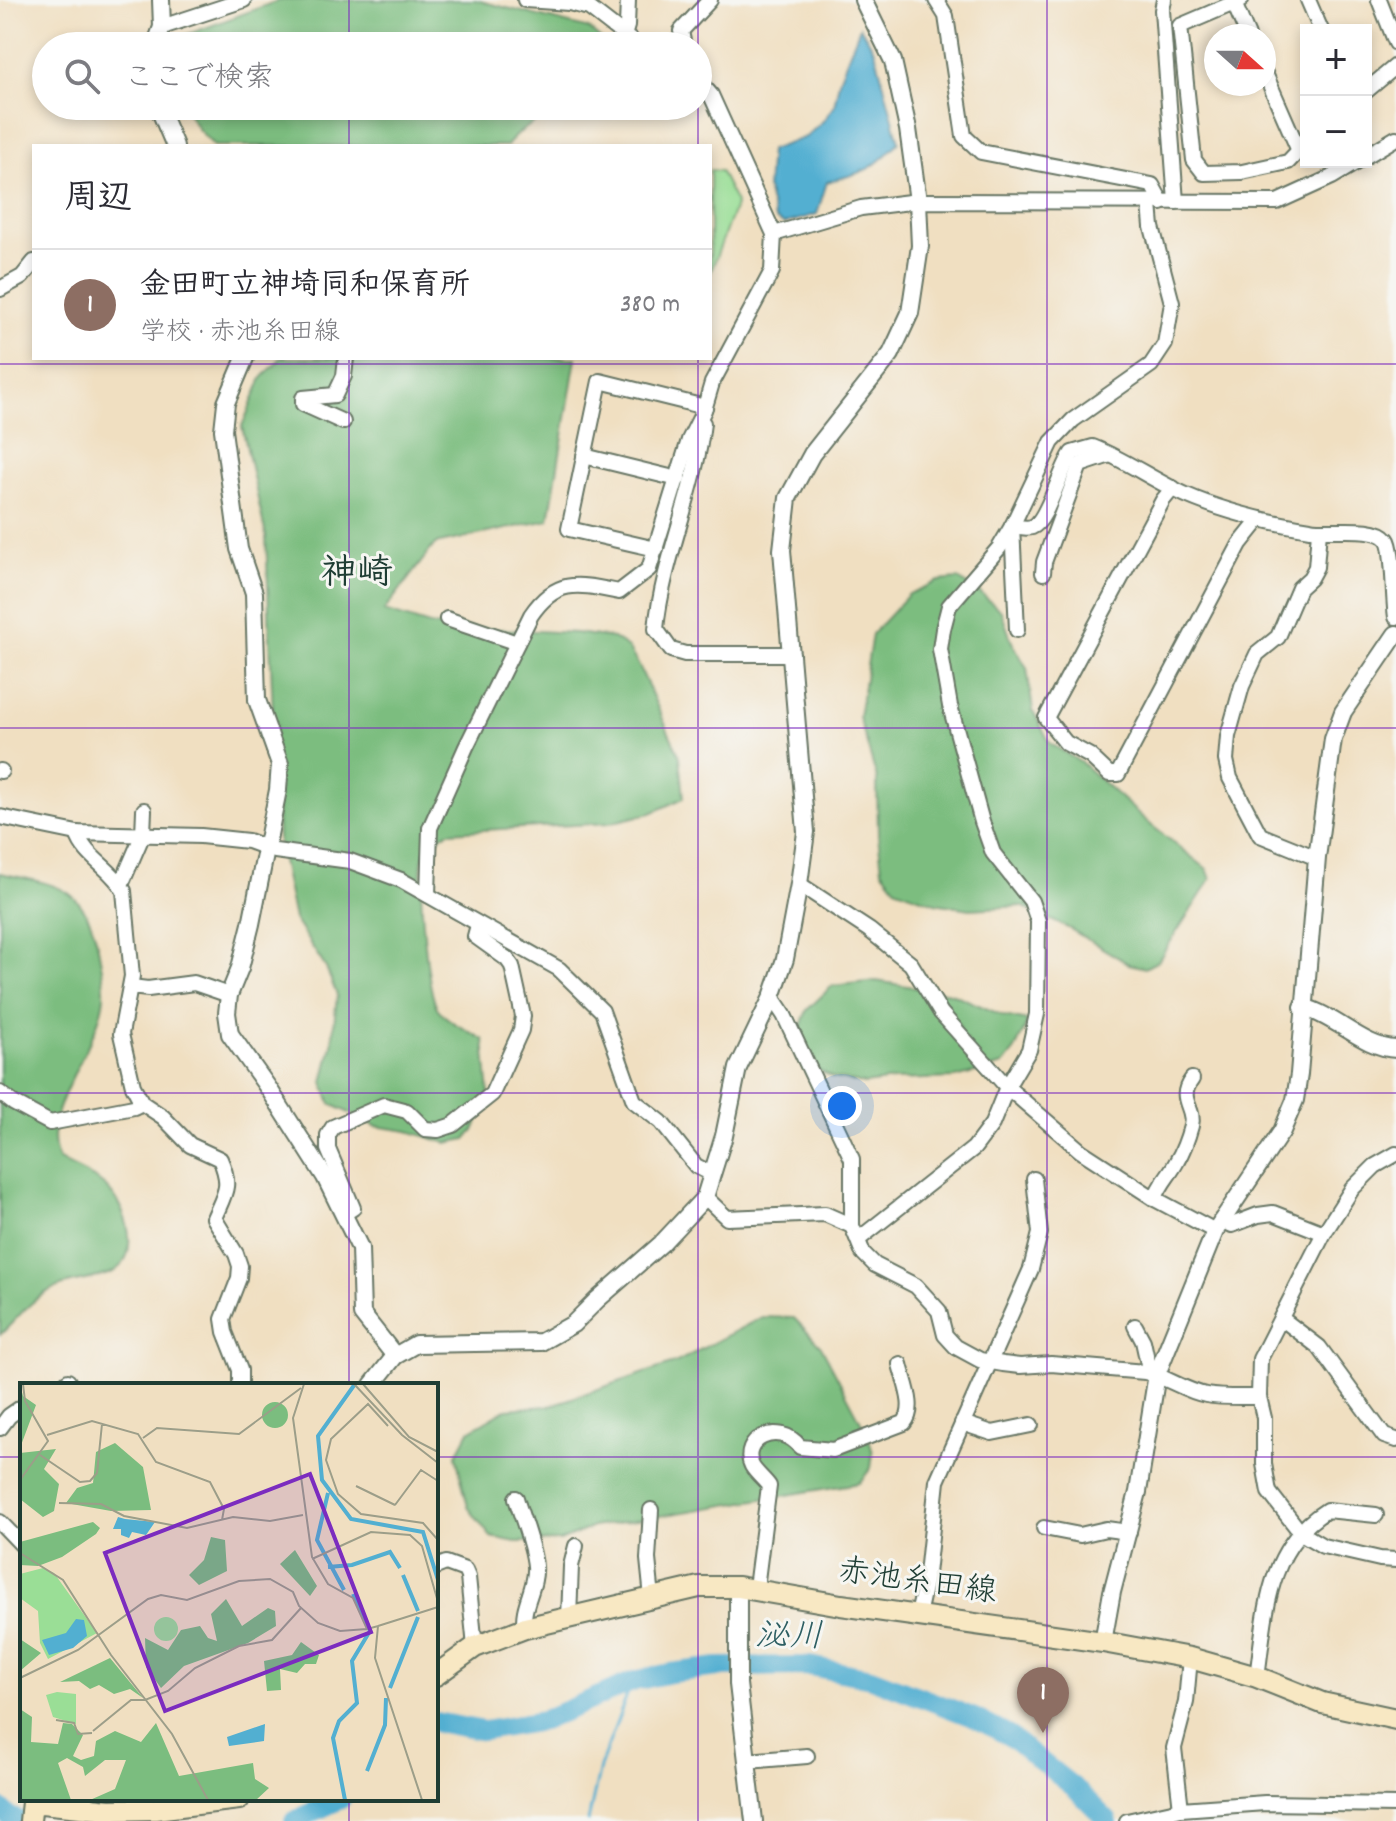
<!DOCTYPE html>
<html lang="ja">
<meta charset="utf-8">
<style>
:root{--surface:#fff;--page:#f7f7f7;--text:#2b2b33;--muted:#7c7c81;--line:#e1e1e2;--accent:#c8321e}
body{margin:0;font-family:Dekko,"Klee One",sans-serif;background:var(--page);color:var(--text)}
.controls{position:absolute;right:24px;top:24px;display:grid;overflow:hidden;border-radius:0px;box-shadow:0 4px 12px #0003}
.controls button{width:72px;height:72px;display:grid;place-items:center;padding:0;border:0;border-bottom:2px solid var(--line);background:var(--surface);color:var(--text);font:40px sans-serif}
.compass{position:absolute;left:1204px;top:24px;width:72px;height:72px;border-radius:50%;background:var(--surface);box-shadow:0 4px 12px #0003;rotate:111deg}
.you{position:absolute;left:842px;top:1106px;width:28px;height:28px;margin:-20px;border:6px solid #fff;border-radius:50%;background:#1a73e8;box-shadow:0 0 0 12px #1a73e833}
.badge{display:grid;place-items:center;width:52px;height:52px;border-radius:50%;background:var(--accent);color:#fff;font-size:26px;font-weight:700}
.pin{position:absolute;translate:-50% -66px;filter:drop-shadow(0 2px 4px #0008)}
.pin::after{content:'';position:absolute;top:42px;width:28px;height:24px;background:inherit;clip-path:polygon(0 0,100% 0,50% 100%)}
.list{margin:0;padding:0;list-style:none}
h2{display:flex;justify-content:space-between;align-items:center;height:104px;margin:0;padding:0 32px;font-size:34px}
h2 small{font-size:26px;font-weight:400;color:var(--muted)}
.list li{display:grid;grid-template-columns:52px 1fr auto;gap:24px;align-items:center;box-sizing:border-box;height:112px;padding:0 32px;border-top:2px solid var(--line)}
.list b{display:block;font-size:30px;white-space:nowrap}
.list p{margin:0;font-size:26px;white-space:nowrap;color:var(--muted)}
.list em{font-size:26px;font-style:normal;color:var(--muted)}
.icon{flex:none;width:44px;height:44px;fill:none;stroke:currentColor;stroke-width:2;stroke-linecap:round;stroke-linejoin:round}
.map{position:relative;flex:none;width:1396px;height:1821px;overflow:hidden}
.search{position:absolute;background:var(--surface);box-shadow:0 4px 12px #0003;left:32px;top:32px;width:680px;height:88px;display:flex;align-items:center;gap:20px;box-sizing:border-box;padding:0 28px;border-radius:44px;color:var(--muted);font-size:30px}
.panel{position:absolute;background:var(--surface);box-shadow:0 4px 12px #0003;left:32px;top:144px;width:680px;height:216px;border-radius:0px}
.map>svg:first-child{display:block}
</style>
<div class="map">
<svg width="1396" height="1821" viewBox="0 0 1396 1821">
<rect width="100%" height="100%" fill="#f6f6f2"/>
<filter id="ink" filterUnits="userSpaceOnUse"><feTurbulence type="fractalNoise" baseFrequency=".0125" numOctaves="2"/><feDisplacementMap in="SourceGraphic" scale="16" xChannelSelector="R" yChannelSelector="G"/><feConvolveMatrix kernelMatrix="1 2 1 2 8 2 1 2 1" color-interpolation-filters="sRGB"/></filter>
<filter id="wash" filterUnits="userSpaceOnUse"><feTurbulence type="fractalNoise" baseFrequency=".006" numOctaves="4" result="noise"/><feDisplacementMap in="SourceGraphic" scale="32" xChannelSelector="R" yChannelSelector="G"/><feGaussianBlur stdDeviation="1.8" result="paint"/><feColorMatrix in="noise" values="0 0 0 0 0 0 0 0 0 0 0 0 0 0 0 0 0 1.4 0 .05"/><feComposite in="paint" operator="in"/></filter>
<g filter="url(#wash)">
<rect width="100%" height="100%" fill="#f0dfc1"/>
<!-- green -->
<polygon fill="#9ade96" stroke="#5c8e65" stroke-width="2" points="710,170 720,171 736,203 710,274"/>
<!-- forest -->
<g fill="#7bbd7f" stroke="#4d7d5a" stroke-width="2">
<polygon points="280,0 476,0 589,29 609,46 182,46 186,35"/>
<polygon points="183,106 556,106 515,136 507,146 214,146 198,129"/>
<path d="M 281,358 L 576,358 L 549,520 L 435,544 L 384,611 L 433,626 L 576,633 L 613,638 L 628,648 L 639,666 L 680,757 L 684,798 L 651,813 L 609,823 L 448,832 C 435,840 424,846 422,863 C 418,884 427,995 438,1009 C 450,1024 469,1030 484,1040 L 489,1094 L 474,1131 L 466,1139 L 447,1143 L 408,1131 L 375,1126 L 331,1104 L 323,1082 L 332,1045 L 337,995 L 326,968 L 294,919 L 278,842 L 266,536 L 242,426 L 262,378 Z"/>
<polygon points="958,579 977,590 1001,611 1012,642 1027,668 1033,711 1050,743 1083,764 1151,825 1207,869 1211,879 1158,961 1145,968 1129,964 1070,929 1022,906 970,909 935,903 897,889 882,870 878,835 877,779 859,717 872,634 909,594 939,581"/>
<path d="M 0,873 C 55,885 85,884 98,947 C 101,963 105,980 104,996 C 100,1048 38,1107 58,1159 C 73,1169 92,1174 106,1187 C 126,1206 144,1257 111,1273 C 92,1281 69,1280 51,1290 C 30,1300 17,1319 0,1335 Z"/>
<polygon points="876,981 951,993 1004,1016 1028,1021 1015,1050 1003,1065 956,1078 894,1080 864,1084 833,1078 811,1066 800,1045 801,1026 807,1010 832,986"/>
<polygon points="762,1317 794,1318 821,1346 868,1435 873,1453 871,1468 859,1483 593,1527 560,1541 516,1542 491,1537 468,1507 456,1456 469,1431 506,1409 549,1406 677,1362"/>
</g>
<!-- water -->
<path fill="#52afd1" stroke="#387682" stroke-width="2" d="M 860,27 L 875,51 L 899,142 C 870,172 866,171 827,182 L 817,214 L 784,224 L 775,219 L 767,189 L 770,150 L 806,137 L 824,120 L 834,106 L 840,77 Z"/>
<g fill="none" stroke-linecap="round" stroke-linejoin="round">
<!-- stream -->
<polyline stroke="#52afd1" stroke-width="3" points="588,1821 600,1767 631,1684"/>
<!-- river -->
<g stroke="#52afd1" stroke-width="20">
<polyline points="436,1722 484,1731 542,1721 634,1681 670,1673 718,1667 810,1666 871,1678 975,1718 1009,1736 1076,1789 1108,1821"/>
<polyline points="0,1808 10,1817 22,1821"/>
<polyline points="294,1821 341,1799"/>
</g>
</g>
</g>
<g filter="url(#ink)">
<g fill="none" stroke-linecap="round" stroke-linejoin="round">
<defs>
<g id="minor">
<polyline points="525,0 569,3 589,8 638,46"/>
<polyline points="936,0 946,16 964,136 981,152 1152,185 1162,203"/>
<polyline points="1164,0 1162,10 1176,202"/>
<polyline points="1241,0 1180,26 1194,160 1204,173 1242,172 1288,162 1306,143"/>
<polyline points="1308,0 1321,30"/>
<polyline points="1379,0 1396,43"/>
<polyline points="1234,3 1248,36"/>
<polyline points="162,27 244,0"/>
<polyline points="624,36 627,26 628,0"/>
<polyline points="684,46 681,31 710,0"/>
<polyline points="1264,71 1299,151"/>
<polyline points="1366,91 1396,66"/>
<polyline points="1366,156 1396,138"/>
<polyline points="774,234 861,208 918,201 1277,202 1332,177 1357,162"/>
<polyline points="0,289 22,277 34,262"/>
<polyline points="343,422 303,404 303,398 335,395 344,376 346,358"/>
<path d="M 703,423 C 695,493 663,558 656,629 L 671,650 L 685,654 L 792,654"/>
<polyline points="584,456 678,479"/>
<polyline points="1173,488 1163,500 1046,718 1066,743 1090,756 1109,774 1118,774 1240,544 1260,519"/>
<path d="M 1012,526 C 1019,527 1026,529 1032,527 C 1047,522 1061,468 1072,453 L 1093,447 C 1126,460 1154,481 1186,495 C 1225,512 1268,522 1310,529 C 1329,533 1375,524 1387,539 C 1394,547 1393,601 1396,617"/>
<polyline points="1012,526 1017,630"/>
<polyline points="656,549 569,529 600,381 705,407"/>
<polyline points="1043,573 1044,562 1080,465 1110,455"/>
<polyline points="447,619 517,643"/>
<polyline points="0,771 1,771"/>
<polyline points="0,817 77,833 201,836 248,841 275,851 350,861 401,880 559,969 602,1011 634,1101 661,1122 696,1166 712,1174"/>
<path d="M 77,833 C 85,858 112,868 124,891 L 132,976 L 121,1034 L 133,1086 L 142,1103 L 163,1117 L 190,1145 L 220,1159 C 232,1186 225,1193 214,1218 L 236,1254 L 240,1266 L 239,1278 L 223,1319 L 225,1332 L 240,1370 L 240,1385"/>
<polyline points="1317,858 1260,835 1230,778 1226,760 1228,736 1242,686 1257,654 1278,637 1299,588 1310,578 1316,567 1319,531"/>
<polyline points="799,884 869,930 911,964 941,1013 1007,1087 1081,1151 1155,1199 1215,1231"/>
<polyline points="121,885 143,834 144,810"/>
<path d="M 428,895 L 430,828 L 466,747 L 531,615 C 557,577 579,584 619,592 L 649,569 L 689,440 L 704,410 L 712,383 L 772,271 L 774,234 L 711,95 L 698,80"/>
<polyline points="131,987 148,989 194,983 229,995"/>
<path d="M 772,997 L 784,1015 L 852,1159 L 852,1226 L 863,1253 L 875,1265 L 916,1286 L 939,1311 L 945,1335 L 956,1347 L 980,1360 L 1003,1364 L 1020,1366 L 1051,1364 L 1145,1372 C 1166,1376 1184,1391 1206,1395 C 1223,1398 1241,1397 1259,1397"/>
<polyline points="0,1093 13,1103 50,1123 134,1107 142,1103"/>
<polyline points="1396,1154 1375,1166 1352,1189 1324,1233 1260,1359 1259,1397 1264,1418 1264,1464 1269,1492 1301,1533 1323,1546 1380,1559 1396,1560"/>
<polyline points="705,1197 727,1218 825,1214 852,1226"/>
<path d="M 1155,1199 C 1159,1184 1170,1175 1177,1161 C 1183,1151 1188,1137 1191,1126 C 1196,1107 1176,1100 1192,1079"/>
<polyline points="344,1214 353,1208 328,1149 328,1135 333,1127 384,1105 407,1111 425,1129 438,1130 453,1125 492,1094 521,1030 523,1016 512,966 507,959 475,936 478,925"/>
<polyline points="1221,1220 1232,1225 1258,1215 1273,1213 1324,1233"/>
<polyline points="859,1239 974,1148 992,1124 1007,1087 1029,1050 1037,1014 1038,921 1031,901 993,853 982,822 950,706 940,649 943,629 949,606 999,548 1012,526 1052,442 1073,420 1151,365 1165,344 1172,303 1152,227 1150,204"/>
<polyline points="1281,1318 1319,1347 1384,1436 1396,1440"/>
<polyline points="1135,1326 1143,1341 1150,1373"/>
<polyline points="64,1385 68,1381"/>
<polyline points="962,1423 992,1433 1031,1425"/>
<polyline points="0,1428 9,1416 22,1407"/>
<path d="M 516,1498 C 522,1519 533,1544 535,1566 C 537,1588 520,1607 525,1628"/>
<polyline points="651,1510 648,1559 652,1598"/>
<polyline points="0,1522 22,1545"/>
<polyline points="1044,1528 1080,1535 1106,1529 1129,1532"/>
<polyline points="436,1567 446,1563 465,1570 468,1577 475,1647"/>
<path d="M 756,1588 L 769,1486 C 764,1479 756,1473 752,1466 C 739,1441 778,1419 800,1447 L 833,1450 L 904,1423 C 917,1408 904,1382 900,1364"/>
<polyline points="918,1615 927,1574 937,1481 1031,1269 1040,1233 1034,1179"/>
<polyline points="569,1618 571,1566 576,1546"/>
<path d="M 1257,1677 C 1266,1614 1266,1548 1327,1510 L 1376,1515"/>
<polyline points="748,1761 807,1756"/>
<polyline points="1181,1809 1174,1748 1186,1702 1190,1658"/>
<polyline points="1127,1821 1181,1809 1265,1803 1396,1805"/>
</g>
<g id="tertiary">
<polyline points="155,46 162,27 161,0"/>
<polyline points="158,106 175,146"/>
<polyline points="245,358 226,403 223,430 239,549 254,593 257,700 280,764 278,790 251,924 240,968 229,995 227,1013 230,1034 269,1089 325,1177 360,1248 362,1314 395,1356"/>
<path d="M 1303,1007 C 1336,1016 1364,1048 1396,1049"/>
<polyline points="372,1385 395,1356 416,1344 541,1342 573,1324 597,1300 661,1244 705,1197 724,1136 738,1068 772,997 785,959 799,884 806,832 782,550 788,498 812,454 891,354 910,313 920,246 918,201 908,129 893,61 863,0"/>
<polyline points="738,1587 738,1684 754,1821"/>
<polyline points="1103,1642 1112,1592 1138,1492 1157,1374 1215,1231 1282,1131 1295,1100 1299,1074 1317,858 1333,739 1343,712 1396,634"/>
</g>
<g id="secondary">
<polyline points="436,1675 475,1647 525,1628 699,1587 738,1587 841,1605 1103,1642 1190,1658 1257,1677 1322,1703 1396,1719"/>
<polyline points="30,1821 32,1802 109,1810 155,1809 239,1799"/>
</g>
</defs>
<!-- minor casing -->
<use href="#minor" stroke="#687665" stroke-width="18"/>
<!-- tertiary casing -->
<use href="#tertiary" stroke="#687665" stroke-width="20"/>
<!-- secondary casing -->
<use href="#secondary" stroke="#687665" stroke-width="24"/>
<!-- minor -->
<use href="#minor" stroke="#fff" stroke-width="14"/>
<!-- tertiary -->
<use href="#tertiary" stroke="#fff" stroke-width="16"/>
<!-- secondary -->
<use href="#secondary" stroke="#f8e8c3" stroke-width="20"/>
</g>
</g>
<!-- grid -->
<path fill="none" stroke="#7b2cbf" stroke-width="2" stroke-opacity="0.55" d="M 349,0 L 349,46M 698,0 L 698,46M 1047,0 L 1047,1821M 698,46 L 698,106M 349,106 L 349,146M 698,106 L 698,146M 349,358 L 349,1385M 698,358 L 698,1821M 0,364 L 1396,364M 0,728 L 1396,728M 0,1093 L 1396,1093M 0,1457 L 22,1457M 436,1457 L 1396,1457M 349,1799 L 349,1821"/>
<g text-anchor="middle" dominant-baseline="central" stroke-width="6" stroke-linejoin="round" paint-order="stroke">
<!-- street labels -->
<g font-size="32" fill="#1f3d34" stroke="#f6f6f2">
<text transform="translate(917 1584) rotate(8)">赤池糸田線</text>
</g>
<!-- water labels -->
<g font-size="34" font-style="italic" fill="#2e5f63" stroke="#f6f6f2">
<text transform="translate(789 1639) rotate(1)">泌川</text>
</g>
<!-- quarter labels -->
<g font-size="36" font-weight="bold" fill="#1f3d34" stroke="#f6f6f2">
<text x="357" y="576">神崎</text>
</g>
</g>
<!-- overview -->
<g transform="translate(20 1383)">
<rect width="418" height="418" fill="#f0dfc1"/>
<path d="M 23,185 L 34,190 L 77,250 L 28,276 L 20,260 L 18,228 L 0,215 L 0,191 ZM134 246a12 12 0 1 1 24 0a12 12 0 1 1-24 0ZM 37,309 L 56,311 L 56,341 L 33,334 L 26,312 Z" fill="#9ade96"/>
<path d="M 0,1 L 3,13 L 16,22 L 0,65 ZM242 32a13 13 0 1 1 26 0a13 13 0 1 1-26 0ZM 95,60 L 123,84 L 131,127 L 91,128 L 46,120 L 57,105 L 73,100 L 76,69 ZM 36,66 L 24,86 L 39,101 L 34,128 L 23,134 L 0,116 L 0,70 ZM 73,139 L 80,145 L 76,151 L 42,174 L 18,183 L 0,182 L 0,159 ZM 191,154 L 205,157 L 207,188 L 179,202 L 169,192 L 184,177 ZM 275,167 L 297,203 L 290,213 L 260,181 ZM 206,216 L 222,243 L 248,225 L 255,228 L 256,243 L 228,260 L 164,283 L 141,305 L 126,284 L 125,255 L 148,267 L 161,247 L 180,243 L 188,255 L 197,258 L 191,231 ZM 0,256 L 21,270 L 0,288 ZM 281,259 L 299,272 L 296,281 L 285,281 L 277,290 L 260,286 L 261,307 L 247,308 L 244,278 L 272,272 ZM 90,275 L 123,315 L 110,306 L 94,311 L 79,302 L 70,306 L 59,298 L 40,299 ZM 0,326 L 12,334 L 11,359 L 38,361 L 43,340 L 52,341 L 63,352 L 53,373 L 61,377 L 74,373 L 76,358 L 95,348 L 121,359 L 136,340 L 159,393 L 233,380 L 235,396 L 249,405 L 236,417 L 70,417 L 95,406 L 106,377 L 85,377 L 65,393 L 63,384 L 47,375 L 38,380 L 51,417 L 0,417 Z" fill="#7bbd7f"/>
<path d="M 98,134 L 105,136 L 135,139 L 126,152 L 112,149 L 109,155 L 101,152 L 101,146 L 93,146 ZM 56,236 L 64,237 L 67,253 L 53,265 L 29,272 L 22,257 L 46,250 ZM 245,341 L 244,358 L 209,363 L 207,354 Z" fill="#52afd1"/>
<path fill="none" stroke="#52afd1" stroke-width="4" d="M 335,1 L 298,53 L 302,97 L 331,136 L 403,149 L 418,197M 308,110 L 297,157 L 324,207M 308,184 L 332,182 L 370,169 L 380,185M 383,192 L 398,228M 370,305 L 398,234M 347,388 L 365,342 L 366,315M 325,417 L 313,355 L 319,338 L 337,320 L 332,278 L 350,248 L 333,211"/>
<path fill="none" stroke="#9c9e89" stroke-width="2" d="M 284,1 L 273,35 L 292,174 L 308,201 L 333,215 L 347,246 L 358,243 L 355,275 L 402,417M 334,1 L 382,52 L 418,80M 343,1 L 389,54 L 418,69M 368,43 L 348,21 L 311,56 L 306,77 L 318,111 L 341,131 L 403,140 L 418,157M 27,52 L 72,38 L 118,51 L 136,79 L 190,99 L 204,126 L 202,137M 123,55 L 137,45 L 219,51 L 281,5M 20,72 L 60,99 L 70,98 L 77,90 L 82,41M 0,97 L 28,58 L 5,18 L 3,1M 336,103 L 375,122M 39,120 L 81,121 L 104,133 L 167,145 L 213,134 L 250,138 L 283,132M 375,122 L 401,87 L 418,98M 0,170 L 43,197 L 91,272 L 152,351 L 188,417M 292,176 L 351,149 L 390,152 L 402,163 L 418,219M 358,243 L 418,224M 0,295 L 58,267 L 128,216 L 141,212 L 167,217 L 219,198 L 250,196 L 273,209 L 279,223 L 298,240 L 320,248 L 347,246M 36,337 L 54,340 L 58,351 L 72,350M 73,348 L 111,317 L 125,317 L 148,308 L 175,285 L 219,263 L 252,257 L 281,225"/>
<path fill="#7b2cbf" fill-opacity="0.15" stroke="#7b2cbf" stroke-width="4" d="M 290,91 L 351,249 L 145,328 L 85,170 Z"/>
<rect width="418" height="418" fill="none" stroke="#1f3d34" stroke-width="4"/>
</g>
</svg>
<div class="controls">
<button>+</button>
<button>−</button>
</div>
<svg class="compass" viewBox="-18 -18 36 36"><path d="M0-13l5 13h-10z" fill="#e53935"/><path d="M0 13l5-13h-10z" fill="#7c7c81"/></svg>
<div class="you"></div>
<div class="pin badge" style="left:1043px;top:1733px;background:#8d6e63">1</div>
<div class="search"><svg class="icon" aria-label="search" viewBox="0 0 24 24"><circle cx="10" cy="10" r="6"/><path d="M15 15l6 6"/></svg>ここで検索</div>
<section class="panel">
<h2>周辺<small></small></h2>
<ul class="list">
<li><span class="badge" style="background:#8d6e63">1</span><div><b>金田町立神埼同和保育所</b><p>学校 · 赤池糸田線</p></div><em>380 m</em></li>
</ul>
</section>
</div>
